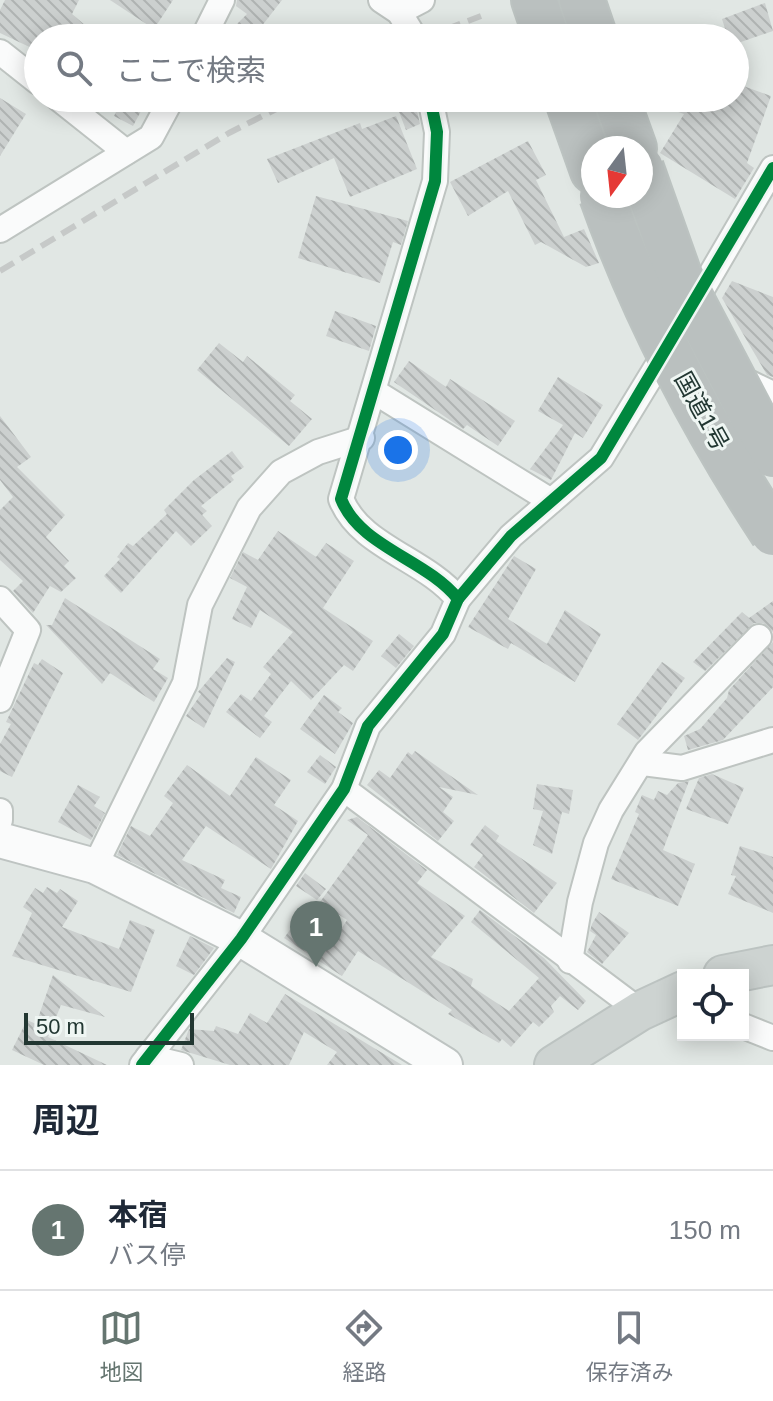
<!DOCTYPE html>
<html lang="ja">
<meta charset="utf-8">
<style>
:root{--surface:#fff;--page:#f2f2f3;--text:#1f2937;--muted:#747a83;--line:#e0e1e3;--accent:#657570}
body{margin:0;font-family:Arial,"Noto Sans JP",sans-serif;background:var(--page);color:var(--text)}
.controls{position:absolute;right:24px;bottom:24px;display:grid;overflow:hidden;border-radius:0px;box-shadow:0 4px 20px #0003}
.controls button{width:72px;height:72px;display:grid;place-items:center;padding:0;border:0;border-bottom:2px solid var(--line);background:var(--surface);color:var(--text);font:40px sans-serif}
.compass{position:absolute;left:581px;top:136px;width:72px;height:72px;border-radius:50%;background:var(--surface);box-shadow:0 4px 20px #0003;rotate:195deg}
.scale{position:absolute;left:24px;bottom:20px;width:170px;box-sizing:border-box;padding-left:8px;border:4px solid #223732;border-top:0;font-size:22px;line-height:28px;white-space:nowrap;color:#223732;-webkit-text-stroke:6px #eff6f3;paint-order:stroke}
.you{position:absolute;left:398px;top:450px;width:28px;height:28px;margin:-20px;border:6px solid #fff;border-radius:50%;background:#1a73e8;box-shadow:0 0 0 12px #1a73e833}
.badge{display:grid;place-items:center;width:52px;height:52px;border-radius:50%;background:var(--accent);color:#fff;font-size:26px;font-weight:700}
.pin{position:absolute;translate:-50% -66px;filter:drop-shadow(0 2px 4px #0008)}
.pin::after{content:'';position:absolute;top:42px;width:28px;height:24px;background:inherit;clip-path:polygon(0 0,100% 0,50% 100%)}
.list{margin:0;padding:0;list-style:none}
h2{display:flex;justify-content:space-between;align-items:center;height:104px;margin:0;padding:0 32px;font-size:34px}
h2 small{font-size:26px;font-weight:400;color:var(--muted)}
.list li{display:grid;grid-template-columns:52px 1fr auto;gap:24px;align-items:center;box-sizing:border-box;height:120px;padding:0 32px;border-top:2px solid var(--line)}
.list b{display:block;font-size:30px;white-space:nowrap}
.list p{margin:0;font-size:26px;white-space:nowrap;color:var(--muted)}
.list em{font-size:26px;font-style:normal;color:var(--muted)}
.icon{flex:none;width:44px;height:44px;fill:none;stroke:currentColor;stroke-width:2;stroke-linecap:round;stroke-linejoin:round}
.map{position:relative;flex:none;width:773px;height:1065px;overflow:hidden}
.search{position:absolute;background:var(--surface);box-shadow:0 4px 20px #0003;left:24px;right:24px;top:24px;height:88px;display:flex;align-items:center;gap:20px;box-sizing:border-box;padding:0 28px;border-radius:44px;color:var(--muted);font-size:30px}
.sheet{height:224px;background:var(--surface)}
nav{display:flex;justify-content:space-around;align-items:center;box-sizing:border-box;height:112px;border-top:2px solid var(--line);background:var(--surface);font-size:22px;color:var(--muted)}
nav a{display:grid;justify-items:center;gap:4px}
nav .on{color:var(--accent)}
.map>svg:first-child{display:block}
</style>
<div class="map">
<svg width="773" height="1065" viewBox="0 0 773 1065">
<defs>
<pattern id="building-back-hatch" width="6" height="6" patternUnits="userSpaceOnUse" patternTransform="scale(2)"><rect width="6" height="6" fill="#ccd0cf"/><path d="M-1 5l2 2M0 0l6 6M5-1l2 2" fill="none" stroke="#afb3b2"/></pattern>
</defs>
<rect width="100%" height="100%" fill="#e1e7e4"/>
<!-- building -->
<g fill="url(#building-back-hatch)">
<polygon points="5,0 79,0 72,14 100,38 38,38 38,51 0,33 0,10"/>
<polygon points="110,0 173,0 154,29"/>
<polygon points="237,0 282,0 261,27 272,38 223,38 247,14 236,6"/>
<polygon points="765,3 773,31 735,44 735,38 728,38 722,19"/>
<polygon points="735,83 771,96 747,163 754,168 735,199 660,153 684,114 647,101 735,98"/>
<polygon points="0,98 26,114 0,156"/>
<polygon points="123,98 148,98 133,126 114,116"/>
<polygon points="414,98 420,124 406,130 396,104"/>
<polygon points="396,116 417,169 350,197 334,158 278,183 267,159 360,123 362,129"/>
<polygon points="528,141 546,175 536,180 564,237 584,229 599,263 586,267 541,242 535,245 508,191 468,216 450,182"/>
<polygon points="316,196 408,221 401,245 393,242 380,283 298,258"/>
<polygon points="732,281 773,297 773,377 767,375 722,298"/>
<polygon points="335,311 376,326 369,351 326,336"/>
<polygon points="219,343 243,362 247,356 295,395 290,401 312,419 289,446 197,370"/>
<polygon points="409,361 446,387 450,379 515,421 498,446 467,425 463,429 394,382"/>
<polygon points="558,377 603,405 583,438 575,433 551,480 530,469 563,425 538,411"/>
<polygon points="0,416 31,457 17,467 65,515 46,537 69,561 64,566 76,578 61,592 50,586 33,613 13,591 23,581 0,560 0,510 13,497 0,480"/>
<polygon points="232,451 244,467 231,476 234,480 201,506 207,511 202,515 212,526 191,546 176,531 121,593 104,576 120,559 117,557 128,543 133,546 167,514 164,510 194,480"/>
<polygon points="278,531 316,557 326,543 354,561 323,608 373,641 353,671 344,665 311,700 291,681 264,716 272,722 260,738 226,712 241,694 251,701 271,674 263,667 293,632 260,610 251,628 232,619 247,587 230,578 243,552 258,560"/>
<polygon points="514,556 536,569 508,619 547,644 565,610 601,634 575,682 511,643 508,649 468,627"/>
<polygon points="65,598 160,659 153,669 168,678 154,702 110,673 102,684 46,625 52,625"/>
<polygon points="773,601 773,632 763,623 754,623 705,671 693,662 742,612 749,618"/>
<polygon points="399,634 414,646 396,668 381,656"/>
<polygon points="773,642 773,687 723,740 688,750 684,736 700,729 727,698 729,690"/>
<polygon points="227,658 235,662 204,728 186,716 201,694 198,692"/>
<polygon points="42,659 63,673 12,777 0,771 0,744 11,724 6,722 34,663 38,665"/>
<polygon points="662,662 685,678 638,740 617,724"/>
<polygon points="324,695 342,708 338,712 353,723 335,754 300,729"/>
<polygon points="415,751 478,795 439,787 453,797 443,812 454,821 438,841 367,785 379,770 390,778 408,752 412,755"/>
<polygon points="320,755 336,767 325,784 307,772"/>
<polygon points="256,757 291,780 274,805 298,821 271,869 206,826 182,860 225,880 221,888 241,897 234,913 117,855 131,826 150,836 173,803 164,796 187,765 230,796"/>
<polygon points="712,774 744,788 728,824 686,809 699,778"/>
<polygon points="689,781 663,850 695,864 678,906 611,879 639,814 635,812 642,795 654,800 658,791 667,795 678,783"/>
<polygon points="537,784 573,790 569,814 562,812 552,854 533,845 543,811 533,809"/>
<polygon points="78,785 100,797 94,806 105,813 91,840 58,822"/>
<polygon points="357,817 427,870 417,883 465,916 431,957 473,979 471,986 509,1011 539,978 471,922 480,910 544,958 586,1001 578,1010 560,996 551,1006 554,1012 539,1027 533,1022 511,1047 502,1039 499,1043 448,1014 452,1010 358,951 342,976 284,938 300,916 338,934 347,920 320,902 368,835 347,820"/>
<polygon points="485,825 499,836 496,841 557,883 534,913 474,867 483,855 470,845"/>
<polygon points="740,846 773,857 773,913 728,894 736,876 731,875"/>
<polygon points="305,873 326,889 317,900 296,886"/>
<polygon points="47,887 57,893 60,889 78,901 62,927 119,949 130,920 155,930 131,992 12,956 32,913 23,907 35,888 43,893"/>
<polygon points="599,912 629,933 602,964 587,952 596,935 590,931 592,924"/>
<polygon points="190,936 214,948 194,975 176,966"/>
<polygon points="53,975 105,1017 61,1005 48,1037 107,1065 44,1065 12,1050 27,1020 36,1024"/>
<polygon points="285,994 402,1065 327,1065 337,1052 304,1032 289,1065 230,1065 181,1050 189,1029 214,1031 216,1026 238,1034 250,1013 267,1023"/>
</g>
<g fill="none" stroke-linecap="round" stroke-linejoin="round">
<defs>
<g id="street">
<polyline points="381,0 399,12 415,38"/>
<polyline points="399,12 422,0"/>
<polyline points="203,38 222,0"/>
<polyline points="0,52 38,82"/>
<polyline points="58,98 126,152"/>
<polyline points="0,230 151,137 172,98"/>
<polyline points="690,310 773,168"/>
<polyline points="750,383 773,394"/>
<polyline points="375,392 551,501"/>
<polyline points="0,599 28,630 0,700"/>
<polyline points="458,599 511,536 601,458 670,345"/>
<polyline points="643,763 682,768 773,740"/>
<polyline points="344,789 640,1011"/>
<polyline points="0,811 0,820"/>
<polyline points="95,866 185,683 200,605 249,508 281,472 318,452 362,438"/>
<polyline points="570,961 580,902 596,843 611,810 647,752 759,637"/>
<polyline points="743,1026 773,1038"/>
<polyline points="148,1057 181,1065"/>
<path d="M 142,1065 L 241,939 L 344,789 L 368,726 L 443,634 L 458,599 C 426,559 360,547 341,499 L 435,181 L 437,132 L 430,98"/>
</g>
<polyline id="secondary" points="0,840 95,866 241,939 445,1065"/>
<g id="primary">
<polyline points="723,975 773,965"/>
<polyline points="554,1065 640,1011 683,991"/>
</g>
<g id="highway">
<polyline points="534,0 547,38"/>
<polyline points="582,0 595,38"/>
<polyline points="567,98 593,171"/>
<polyline points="616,98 634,148"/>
</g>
</defs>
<!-- street casing -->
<use href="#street" stroke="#bec4c1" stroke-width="28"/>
<!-- secondary casing -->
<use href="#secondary" stroke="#bec4c2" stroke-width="38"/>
<!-- primary casing -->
<use href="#primary" stroke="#bcc3c1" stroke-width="42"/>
<!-- highway casing -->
<use href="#highway" stroke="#bcc3c1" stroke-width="48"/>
<!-- street -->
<use href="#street" stroke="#fafbfb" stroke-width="24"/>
<!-- secondary -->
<use href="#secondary" stroke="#fafbfb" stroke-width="34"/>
<!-- primary -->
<use href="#primary" stroke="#cdd3d1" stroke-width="38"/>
<!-- highway -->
<use href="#highway" stroke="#bac0bf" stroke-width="44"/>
<!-- rail -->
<g stroke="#c6c9c8" stroke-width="6" stroke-dasharray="16 8" stroke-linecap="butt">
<polyline points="423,38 481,16"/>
<polyline points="0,271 229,133 298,98"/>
</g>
<defs>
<g id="highway-bridge">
<polyline points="641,168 680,278 773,455"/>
<path d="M 602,196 C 644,314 704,428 773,533"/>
</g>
</defs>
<!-- highway-bridge casing -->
<use href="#highway-bridge" stroke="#bcc3c1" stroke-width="48" stroke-linecap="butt"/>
<!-- highway-bridge -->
<use href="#highway-bridge" stroke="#bac0bf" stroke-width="44"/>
<defs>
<g id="cycleway">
<polyline points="458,599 511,536 601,458 773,168"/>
<path d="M 142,1065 L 241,939 L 344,789 L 368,726 L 443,634 L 458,599 C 426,559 360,547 341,499 L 435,181 L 437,132 L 430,98"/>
</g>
</defs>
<!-- cycleway casing -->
<use href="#cycleway" stroke="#eff6f3" stroke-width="17"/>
<!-- cycleway -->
<use href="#cycleway" stroke="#00873e" stroke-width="12"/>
</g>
<g text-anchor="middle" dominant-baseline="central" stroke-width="6" stroke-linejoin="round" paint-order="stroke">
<!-- street labels -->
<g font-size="24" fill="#223732" stroke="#eff6f3">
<text transform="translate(702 411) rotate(61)">国道1号</text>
</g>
</g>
</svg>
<div class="controls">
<button><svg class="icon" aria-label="locate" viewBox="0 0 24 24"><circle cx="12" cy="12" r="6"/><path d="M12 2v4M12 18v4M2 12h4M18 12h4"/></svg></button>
</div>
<svg class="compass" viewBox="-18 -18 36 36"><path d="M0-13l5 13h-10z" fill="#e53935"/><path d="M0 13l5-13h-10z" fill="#747a83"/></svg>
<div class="scale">50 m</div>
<div class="you"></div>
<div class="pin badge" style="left:316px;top:967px">1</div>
<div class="search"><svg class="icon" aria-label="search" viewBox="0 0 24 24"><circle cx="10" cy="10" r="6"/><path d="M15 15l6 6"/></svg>ここで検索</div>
</div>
<section class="sheet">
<h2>周辺<small></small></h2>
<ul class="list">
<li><span class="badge">1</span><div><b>本宿</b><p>バス停</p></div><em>150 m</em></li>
</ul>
</section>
<nav>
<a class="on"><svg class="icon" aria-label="map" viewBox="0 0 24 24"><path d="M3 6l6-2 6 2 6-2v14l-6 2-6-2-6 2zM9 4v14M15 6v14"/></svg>地図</a>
<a><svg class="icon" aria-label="directions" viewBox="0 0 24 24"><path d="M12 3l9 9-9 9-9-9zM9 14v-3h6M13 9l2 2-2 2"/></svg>経路</a>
<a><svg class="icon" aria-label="saved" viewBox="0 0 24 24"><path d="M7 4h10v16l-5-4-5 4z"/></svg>保存済み</a>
</nav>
